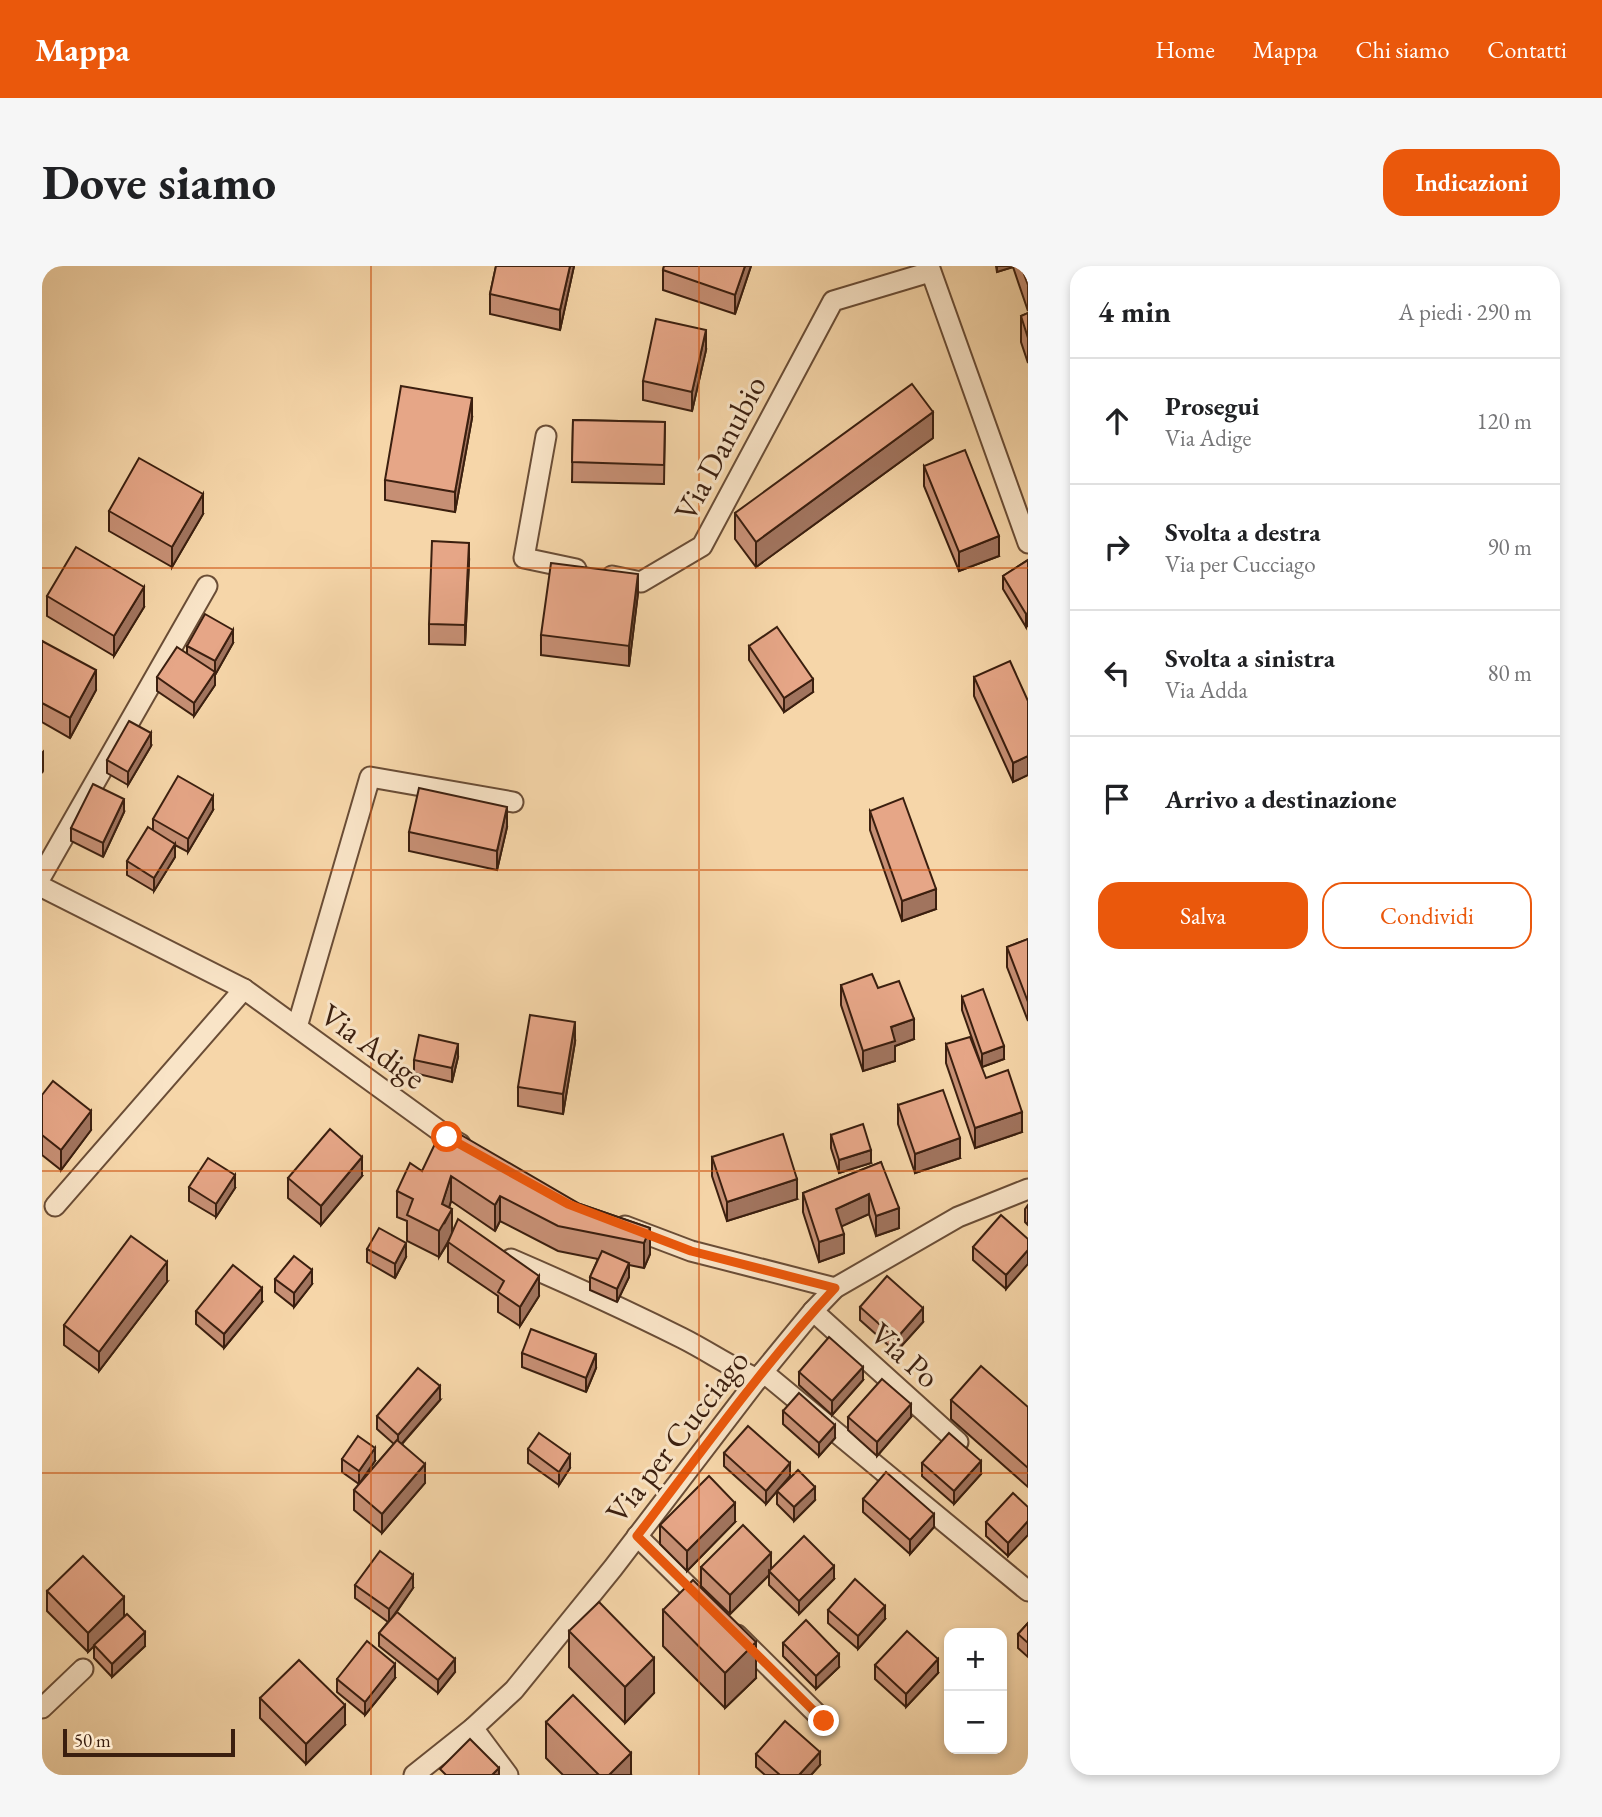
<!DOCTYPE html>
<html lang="it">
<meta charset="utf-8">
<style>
:root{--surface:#fff;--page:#f6f6f6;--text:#202124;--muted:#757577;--line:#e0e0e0;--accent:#ea580c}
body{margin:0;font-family:"EB Garamond",serif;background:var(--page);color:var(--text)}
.controls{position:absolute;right:21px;bottom:21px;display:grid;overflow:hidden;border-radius:14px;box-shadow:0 4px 10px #0003}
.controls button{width:63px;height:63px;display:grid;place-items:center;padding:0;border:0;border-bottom:2px solid var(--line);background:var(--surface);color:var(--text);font:35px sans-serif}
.scale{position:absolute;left:21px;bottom:18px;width:172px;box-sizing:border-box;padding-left:7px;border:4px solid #3b1f0f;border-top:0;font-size:19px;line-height:24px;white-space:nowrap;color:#3b1f0f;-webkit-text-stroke:5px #f9e4c7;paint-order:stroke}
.stop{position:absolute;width:21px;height:21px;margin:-16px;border:5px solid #ea580c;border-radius:50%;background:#fff}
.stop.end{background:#ea580c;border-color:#fff;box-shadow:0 2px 7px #0008}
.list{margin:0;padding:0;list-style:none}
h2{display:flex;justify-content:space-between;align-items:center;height:91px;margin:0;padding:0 28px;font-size:30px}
h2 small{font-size:23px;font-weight:400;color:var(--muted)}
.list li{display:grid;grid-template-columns:46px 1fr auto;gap:21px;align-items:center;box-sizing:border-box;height:126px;padding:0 28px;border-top:2px solid var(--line)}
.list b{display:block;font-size:26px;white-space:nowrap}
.list p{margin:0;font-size:23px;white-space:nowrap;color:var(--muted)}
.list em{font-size:23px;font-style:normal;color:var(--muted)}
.actions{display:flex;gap:14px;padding:21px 28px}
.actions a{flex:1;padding:16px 0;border:2px solid var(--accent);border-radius:21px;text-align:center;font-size:24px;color:var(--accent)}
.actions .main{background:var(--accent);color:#fff}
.icon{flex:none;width:38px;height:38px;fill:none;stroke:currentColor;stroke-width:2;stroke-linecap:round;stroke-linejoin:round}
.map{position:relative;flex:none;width:986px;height:1509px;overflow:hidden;border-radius:21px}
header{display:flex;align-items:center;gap:42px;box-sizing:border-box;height:98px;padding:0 35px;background:var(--accent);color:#fff}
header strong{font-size:33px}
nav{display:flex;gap:38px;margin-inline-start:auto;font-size:24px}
.intro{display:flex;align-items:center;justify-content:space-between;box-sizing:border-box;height:168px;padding:0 42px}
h1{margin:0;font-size:49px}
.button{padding:18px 32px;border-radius:21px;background:var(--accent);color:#fff;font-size:24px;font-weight:700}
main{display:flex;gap:42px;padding:0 42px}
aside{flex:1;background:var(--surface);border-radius:21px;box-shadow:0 4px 10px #0003}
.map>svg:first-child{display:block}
</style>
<header>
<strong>Mappa</strong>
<nav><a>Home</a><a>Mappa</a><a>Chi siamo</a><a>Contatti</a></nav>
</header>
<div class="intro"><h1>Dove siamo</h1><a class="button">Indicazioni</a></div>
<main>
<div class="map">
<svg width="986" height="1509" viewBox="0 0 986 1509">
<rect width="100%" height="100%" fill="#f6d6a9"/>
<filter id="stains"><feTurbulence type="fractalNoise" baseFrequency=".00286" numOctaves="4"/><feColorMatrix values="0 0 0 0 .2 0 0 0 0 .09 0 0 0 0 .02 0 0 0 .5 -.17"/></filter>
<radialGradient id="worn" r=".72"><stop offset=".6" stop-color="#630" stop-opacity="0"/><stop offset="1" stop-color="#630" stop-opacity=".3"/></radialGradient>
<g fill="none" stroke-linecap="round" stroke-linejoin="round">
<defs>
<g id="street">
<polyline points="887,0 986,277"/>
<polyline points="504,170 482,292 534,303"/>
<polyline points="570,310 599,316 660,280 791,35 888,6"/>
<polyline points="0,609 165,320"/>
<polyline points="0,621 202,723 406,871 418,878"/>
<polyline points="255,761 328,511 471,536"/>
<polyline points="13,940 202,723"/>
<polyline points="583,960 649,985 793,1022"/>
<path d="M 469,993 C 527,1018 584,1044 640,1072 C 666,1085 690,1102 716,1113"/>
<polyline points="771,1045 916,1176"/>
<polyline points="721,1106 986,1325"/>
<polyline points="595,1270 664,1338"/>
<polyline points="695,1369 782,1455"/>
<polyline points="0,1442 41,1403"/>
<polyline points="431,1462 466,1509"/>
<polyline points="372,1509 431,1462 472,1424 571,1302 721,1106 771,1045 793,1022 916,951 986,923"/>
</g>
</defs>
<!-- street casing -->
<use href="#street" stroke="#6a4d36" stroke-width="23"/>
<!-- street -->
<use href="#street" stroke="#f9e4c7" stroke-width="19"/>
</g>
<!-- wall -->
<g fill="#c68f74" stroke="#3b1f0f" stroke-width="2">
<polygon points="454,0 532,0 518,64 448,48 448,28"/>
<polygon points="622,0 709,0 693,48 621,24 621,4"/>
<polygon points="954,0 986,0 986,45 971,1 955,6"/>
<polygon points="986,47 986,97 979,76 979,50"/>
<polygon points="664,84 650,145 601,134 601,115"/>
<polygon points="430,152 413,246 343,234 343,214"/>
<polygon points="531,154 623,156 622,218 530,216"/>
<polygon points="891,172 714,301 693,273 693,247"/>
<polygon points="882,200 957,290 917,305 882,220"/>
<polygon points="67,245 161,248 130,301 67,265"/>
<polygon points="986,294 984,361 961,323 961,310"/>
<polygon points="427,296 423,379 387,378 387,358"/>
<polygon points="596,327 587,400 499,389 499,369"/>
<polygon points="5,330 102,341 72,390 5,350"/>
<polygon points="0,375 54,424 28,472 0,456"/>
<polygon points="191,377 173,409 173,419 152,450 115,425 115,411 145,388 145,380"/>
<polygon points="707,380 771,426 742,446 707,394"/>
<polygon points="932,411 986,435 986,509 971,516 932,430"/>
<polygon points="109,480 86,519 65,507 65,494"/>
<polygon points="171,544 146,586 133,579 133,591 112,625 85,609 85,595 111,564 111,553"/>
<polygon points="828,545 894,643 860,655 828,564"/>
<polygon points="82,546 61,591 29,575 29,562"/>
<polygon points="465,561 455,604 367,585 367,566"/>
<polygon points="986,673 986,755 965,701 965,681"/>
<polygon points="799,719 836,722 872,773 853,780 853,795 821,805 799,739"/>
<polygon points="920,731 962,793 940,801 920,744"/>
<polygon points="533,776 521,848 476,840 476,821"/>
<polygon points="904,778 944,812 980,866 933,882 904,797"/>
<polygon points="416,791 410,816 372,807 372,794"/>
<polygon points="0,829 49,864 19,904 0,889"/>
<polygon points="856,839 918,892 873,907 856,858"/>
<polygon points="789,869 829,897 797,907 789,882"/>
<polygon points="670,891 755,933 685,955 670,910"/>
<polygon points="839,896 857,962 834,970 827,948 799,960 802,987 777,996 761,946 761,927"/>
<polygon points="380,905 538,938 608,962 608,988 602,1002 587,999 587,1011 575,1036 548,1024 548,1011 556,993 516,985 458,955 453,965 409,935 407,942 410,967 497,1030 478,1060 456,1046 456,1030 406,996 406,977 397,991 365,975 365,955 355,951 355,925"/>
<polygon points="320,910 279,959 246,932 246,912"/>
<polygon points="147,921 193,922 174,951 147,935"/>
<polygon points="986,939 986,959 983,956 983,943"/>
<polygon points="986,973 964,1023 931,994 931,981"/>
<polygon points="325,983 364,991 353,1012 325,996"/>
<polygon points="233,1013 270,1018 252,1041 233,1026"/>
<polygon points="125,1016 57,1105 22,1079 22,1059"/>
<polygon points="220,1036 182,1082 154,1058 154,1045"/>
<polygon points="818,1041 881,1056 854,1086 818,1054"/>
<polygon points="480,1087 554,1102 544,1126 480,1101"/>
<polygon points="757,1106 821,1114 790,1149 757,1119"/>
<polygon points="398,1134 360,1178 383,1217 340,1267 312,1244 312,1224 352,1178 335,1163 335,1150"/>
<polygon points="909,1134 986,1141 986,1221 909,1153"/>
<polygon points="741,1145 793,1172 777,1190 741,1158"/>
<polygon points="806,1151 869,1151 835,1190 806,1164"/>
<polygon points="486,1183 528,1202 517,1219 486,1197"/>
<polygon points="682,1187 748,1210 741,1218 773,1234 752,1255 735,1238 735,1225 724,1238 682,1200"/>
<polygon points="300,1193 333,1195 317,1218 300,1206"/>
<polygon points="880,1197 939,1208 912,1238 880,1210"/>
<polygon points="821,1233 892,1261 868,1288 821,1246"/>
<polygon points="986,1241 966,1290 944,1270 944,1256"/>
<polygon points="693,1256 645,1305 618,1278 618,1259"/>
<polygon points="659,1301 729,1303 792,1313 757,1348 727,1319 727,1309 688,1348 659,1320"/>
<polygon points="313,1319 371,1322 354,1347 413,1406 396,1427 337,1380 337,1367 346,1356 313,1332"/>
<polygon points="5,1325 82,1351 103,1380 70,1411 52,1392 52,1380 46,1386 5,1345"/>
<polygon points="621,1344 714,1412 683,1442 621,1380"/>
<polygon points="786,1344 843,1353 816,1383 786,1357"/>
<polygon points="986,1357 986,1391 976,1382 976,1368"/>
<polygon points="527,1365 612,1427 583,1457 527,1401"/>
<polygon points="741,1377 797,1401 774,1423 741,1390"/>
<polygon points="833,1399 896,1407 864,1441 833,1413"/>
<polygon points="353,1412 323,1449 295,1426 295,1413"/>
<polygon points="218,1432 303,1459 264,1498 218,1452"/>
<polygon points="504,1456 589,1509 521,1509 504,1492"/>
<polygon points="714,1488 778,1499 769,1509 723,1509 714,1501"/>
</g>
<!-- shaded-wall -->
<g fill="#a1745e" stroke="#3b1f0f" stroke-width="2">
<polygon points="528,0 532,0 518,64 518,44"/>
<polygon points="703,0 709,0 693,48 693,29"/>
<polygon points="955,0 971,0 971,1 955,6"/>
<polygon points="664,64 664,84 650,145 650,126"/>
<polygon points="430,132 430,152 413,246 413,226"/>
<polygon points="891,146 891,172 714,301 714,276"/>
<polygon points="161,228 161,248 130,301 130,281"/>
<polygon points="957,270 957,290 917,305 917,286"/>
<polygon points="427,277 427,296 423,379 423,359"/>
<polygon points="596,308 596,327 587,400 587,380"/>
<polygon points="102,321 102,341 72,390 72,370"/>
<polygon points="986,347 986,360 984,361 984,348"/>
<polygon points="191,364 191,377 173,409 173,419 152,450 152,437 173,406 173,395"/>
<polygon points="54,404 54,424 28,472 28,452"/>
<polygon points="771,413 771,426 742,446 742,432"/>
<polygon points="109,467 109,480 86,519 86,506"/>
<polygon points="1,486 1,505 0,507 0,487"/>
<polygon points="986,490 986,509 971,516 971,497"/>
<polygon points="171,530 171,544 146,586 146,573"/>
<polygon points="82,533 82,546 61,591 61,577"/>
<polygon points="465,541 465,561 455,604 455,585"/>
<polygon points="133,578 133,591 112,625 112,612"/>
<polygon points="894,623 894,643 860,655 860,635"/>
<polygon points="872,753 872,773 853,780 853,795 821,805 821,785 849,761"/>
<polygon points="533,756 533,776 521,848 521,828"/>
<polygon points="416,778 416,791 410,816 410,802"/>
<polygon points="962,780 962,793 940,801 940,788"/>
<polygon points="49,845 49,864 19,904 19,884"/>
<polygon points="980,846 980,866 933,882 933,862"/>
<polygon points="918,872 918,892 873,907 873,888"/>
<polygon points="829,884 829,897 797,907 797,894"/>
<polygon points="320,891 320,910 279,959 279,940"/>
<polygon points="193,909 193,922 174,951 174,938"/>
<polygon points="409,910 409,935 402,958 410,943 410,969 397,991 397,965 400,938"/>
<polygon points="755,913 755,933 685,955 685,936"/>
<polygon points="827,928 827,948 794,963 794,943"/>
<polygon points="458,930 458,955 453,965 453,939"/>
<polygon points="857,942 857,962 834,970 834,950"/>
<polygon points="608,962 608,988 602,1002 602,977"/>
<polygon points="802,968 802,987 777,996 777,976"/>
<polygon points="364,977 364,991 353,1012 353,998"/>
<polygon points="986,984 986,998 964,1023 964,1009"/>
<polygon points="125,996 125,1016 57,1105 57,1086"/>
<polygon points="587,997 587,1011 575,1036 575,1023"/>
<polygon points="270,1004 270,1018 252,1041 252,1027"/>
<polygon points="497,1010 497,1030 478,1060 478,1041"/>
<polygon points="220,1022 220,1036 182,1082 182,1068"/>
<polygon points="881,1042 881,1056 854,1086 854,1073"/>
<polygon points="554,1088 554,1102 544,1126 544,1112"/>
<polygon points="821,1101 821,1114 790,1149 790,1135"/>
<polygon points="398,1120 398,1134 356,1182 356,1169"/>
<polygon points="869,1138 869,1151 835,1190 835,1176"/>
<polygon points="793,1159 793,1172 777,1190 777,1177"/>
<polygon points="333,1182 333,1195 317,1218 317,1205"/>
<polygon points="528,1189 528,1202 517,1219 517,1206"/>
<polygon points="939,1195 939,1208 912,1238 912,1225"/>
<polygon points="748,1197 748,1210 724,1238 724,1225"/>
<polygon points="383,1198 383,1217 340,1267 340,1248"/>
<polygon points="773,1221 773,1234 752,1255 752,1241"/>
<polygon points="693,1237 693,1256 645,1305 645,1285"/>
<polygon points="892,1248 892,1261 868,1288 868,1274"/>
<polygon points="986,1255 986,1269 966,1290 966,1277"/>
<polygon points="729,1287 729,1307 727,1305 727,1309 688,1348 688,1329"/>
<polygon points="792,1300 792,1313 757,1348 757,1335"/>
<polygon points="371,1309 371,1322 347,1356 347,1343"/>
<polygon points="82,1331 82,1351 46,1386 46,1367"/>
<polygon points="843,1340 843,1353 816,1383 816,1370"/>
<polygon points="103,1366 103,1380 70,1411 70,1398"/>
<polygon points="714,1376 714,1412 683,1442 683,1407"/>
<polygon points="797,1388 797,1401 774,1423 774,1410"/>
<polygon points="612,1392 612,1427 583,1457 583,1421"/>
<polygon points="413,1393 413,1406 396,1427 396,1414"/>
<polygon points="896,1393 896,1407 864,1441 864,1428"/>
<polygon points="353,1398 353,1412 323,1449 323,1436"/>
<polygon points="303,1439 303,1459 264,1498 264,1478"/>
<polygon points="778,1486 778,1499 769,1509 757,1509"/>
<polygon points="589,1487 589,1509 567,1509"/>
<polygon points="457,1502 457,1509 450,1509"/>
</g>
<!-- building -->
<g fill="#e6a687" stroke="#3b1f0f" stroke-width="2">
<polygon points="454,0 528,0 518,44 448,28"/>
<polygon points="622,0 703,0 693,29 621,4"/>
<polygon points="979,0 986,0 986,19"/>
<polygon points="986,47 986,72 979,50"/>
<polygon points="614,53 664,64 650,126 601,115"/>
<polygon points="870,118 891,146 714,276 693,247"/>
<polygon points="359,120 430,132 413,226 343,214"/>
<polygon points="531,154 623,156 622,199 530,196"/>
<polygon points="923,184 957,270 917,286 882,200"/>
<polygon points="97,192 161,228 130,281 67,245"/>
<polygon points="390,275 427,277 423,359 387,358"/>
<polygon points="34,281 102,321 72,370 5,330"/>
<polygon points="986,294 986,347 984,348 961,310"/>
<polygon points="509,297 596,308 587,380 499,369"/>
<polygon points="163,348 191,364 173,395 145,380"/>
<polygon points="735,361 771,413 742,432 707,380"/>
<polygon points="0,375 54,404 28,452 0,437"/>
<polygon points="135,381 173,406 152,437 115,411"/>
<polygon points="968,395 986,435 986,490 971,497 932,411"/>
<polygon points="87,455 109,467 86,506 65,494"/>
<polygon points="136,510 171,530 146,573 111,553"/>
<polygon points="51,518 82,533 61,577 29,562"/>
<polygon points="377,522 465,541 455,585 367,566"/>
<polygon points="861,532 894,623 860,635 828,545"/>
<polygon points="106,561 133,578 112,612 85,595"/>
<polygon points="986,673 986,736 965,681"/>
<polygon points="830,708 836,722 857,715 872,753 849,761 853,775 821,785 799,719"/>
<polygon points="941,723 962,780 940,788 920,731"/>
<polygon points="488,749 533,756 521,828 476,821"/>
<polygon points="377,769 416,778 410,802 372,794"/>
<polygon points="928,771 944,812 966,804 980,846 933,862 904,778"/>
<polygon points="11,815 49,845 19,884 0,869 0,829"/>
<polygon points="901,824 918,872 873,888 856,839"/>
<polygon points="821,858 829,884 797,894 789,869"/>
<polygon points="402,859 538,938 608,962 602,977 516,960 458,930 453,939 409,910 400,938 410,943 397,965 365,949 371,933 355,925 368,897 380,905"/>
<polygon points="288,863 320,891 279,940 246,912"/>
<polygon points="741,868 755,913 685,936 670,891"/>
<polygon points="166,892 193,909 174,938 147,921"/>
<polygon points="839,896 857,942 834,950 827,928 794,943 802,968 777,976 761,927"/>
<polygon points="959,949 986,973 986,984 964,1009 931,981"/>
<polygon points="416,953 497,1010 478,1041 456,1026 462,1015 406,976"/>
<polygon points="337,962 364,977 353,998 325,983"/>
<polygon points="89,970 125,996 57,1086 22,1059"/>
<polygon points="560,985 587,997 575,1023 548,1011"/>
<polygon points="252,990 270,1004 252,1027 233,1013"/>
<polygon points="191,999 220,1022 182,1068 154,1045"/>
<polygon points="845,1010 881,1042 854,1073 818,1041"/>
<polygon points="489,1063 554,1088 544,1112 480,1087"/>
<polygon points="787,1071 821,1101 790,1135 757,1106"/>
<polygon points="939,1100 986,1141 986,1202 909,1134"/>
<polygon points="376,1102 398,1120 356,1169 335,1150"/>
<polygon points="840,1113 869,1138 835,1176 806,1151"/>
<polygon points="757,1127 793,1159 777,1177 741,1145"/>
<polygon points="706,1160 748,1197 724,1225 682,1187"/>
<polygon points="497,1167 528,1189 517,1206 486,1183"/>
<polygon points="907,1167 939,1195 912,1225 880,1197"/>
<polygon points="316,1170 333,1182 317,1205 300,1193"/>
<polygon points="355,1174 383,1198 340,1248 312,1224"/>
<polygon points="756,1204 773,1221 752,1241 735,1225"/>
<polygon points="844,1206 892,1248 868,1274 821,1233"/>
<polygon points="667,1210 693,1237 645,1285 618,1259"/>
<polygon points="971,1227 986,1241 986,1255 966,1277 944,1256"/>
<polygon points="701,1259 729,1287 688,1329 659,1301"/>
<polygon points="762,1270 792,1300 757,1335 727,1305"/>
<polygon points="338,1285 371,1309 347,1343 313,1319"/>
<polygon points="41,1290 82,1331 46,1367 5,1325"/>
<polygon points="813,1313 843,1340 816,1370 786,1344"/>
<polygon points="651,1314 714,1376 683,1407 621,1344"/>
<polygon points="557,1336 612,1392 583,1421 527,1365"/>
<polygon points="355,1346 413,1393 396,1414 337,1367"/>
<polygon points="85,1348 103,1366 70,1398 52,1379"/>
<polygon points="764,1354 797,1388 774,1410 741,1377"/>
<polygon points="986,1357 986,1377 976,1368"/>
<polygon points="865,1365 896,1393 864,1428 833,1399"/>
<polygon points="325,1375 353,1398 323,1436 295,1413"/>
<polygon points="257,1394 303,1439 264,1478 218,1432"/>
<polygon points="531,1429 589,1487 567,1509 557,1509 504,1456"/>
<polygon points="743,1455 778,1486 757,1509 738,1509 714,1488"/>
<polygon points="428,1473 457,1502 450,1509 404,1509 398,1503"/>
</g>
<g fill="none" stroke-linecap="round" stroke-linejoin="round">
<!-- route -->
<path stroke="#ea580c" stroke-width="9" d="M 405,871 L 526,938 L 649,985 L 793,1022 C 721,1099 659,1187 595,1270 L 782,1455"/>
</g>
<!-- grid -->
<path fill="none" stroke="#ce500c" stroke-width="2" stroke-opacity="0.55" d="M 329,0 L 329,1509M 657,0 L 657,1509M 0,302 L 986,302M 0,604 L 986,604M 0,905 L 986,905M 0,1207 L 986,1207"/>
<g text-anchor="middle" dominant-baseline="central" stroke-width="6" stroke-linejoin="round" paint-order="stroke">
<!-- street labels -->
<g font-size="32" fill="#3b1f0f" stroke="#f9e4c7">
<text transform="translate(678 182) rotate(-62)">Via Danubio</text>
<text transform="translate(331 780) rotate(36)">Via Adige</text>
<text transform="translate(863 1089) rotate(42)">Via Po</text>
<text transform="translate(635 1170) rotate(-52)">Via per Cucciago</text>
</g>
</g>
<rect width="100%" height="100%" filter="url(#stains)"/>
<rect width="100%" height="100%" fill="url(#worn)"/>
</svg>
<div class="controls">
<button>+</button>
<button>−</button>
</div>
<div class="scale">50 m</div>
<div class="stop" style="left:405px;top:871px"></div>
<div class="stop end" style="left:782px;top:1455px"></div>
</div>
<aside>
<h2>4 min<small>A piedi · 290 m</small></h2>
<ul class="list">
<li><svg class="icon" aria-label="ahead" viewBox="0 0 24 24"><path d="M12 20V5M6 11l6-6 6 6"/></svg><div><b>Prosegui</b><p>Via Adige</p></div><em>120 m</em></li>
<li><svg class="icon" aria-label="right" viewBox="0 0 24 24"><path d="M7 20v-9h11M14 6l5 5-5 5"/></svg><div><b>Svolta a destra</b><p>Via per Cucciago</p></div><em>90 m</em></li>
<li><svg class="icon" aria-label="left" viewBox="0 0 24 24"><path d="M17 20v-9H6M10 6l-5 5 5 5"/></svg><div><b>Svolta a sinistra</b><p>Via Adda</p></div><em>80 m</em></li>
<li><svg class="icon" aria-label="arrive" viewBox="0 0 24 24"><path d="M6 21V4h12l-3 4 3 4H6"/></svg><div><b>Arrivo a destinazione</b></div></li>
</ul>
<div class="actions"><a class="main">Salva</a><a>Condividi</a></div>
</aside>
</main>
